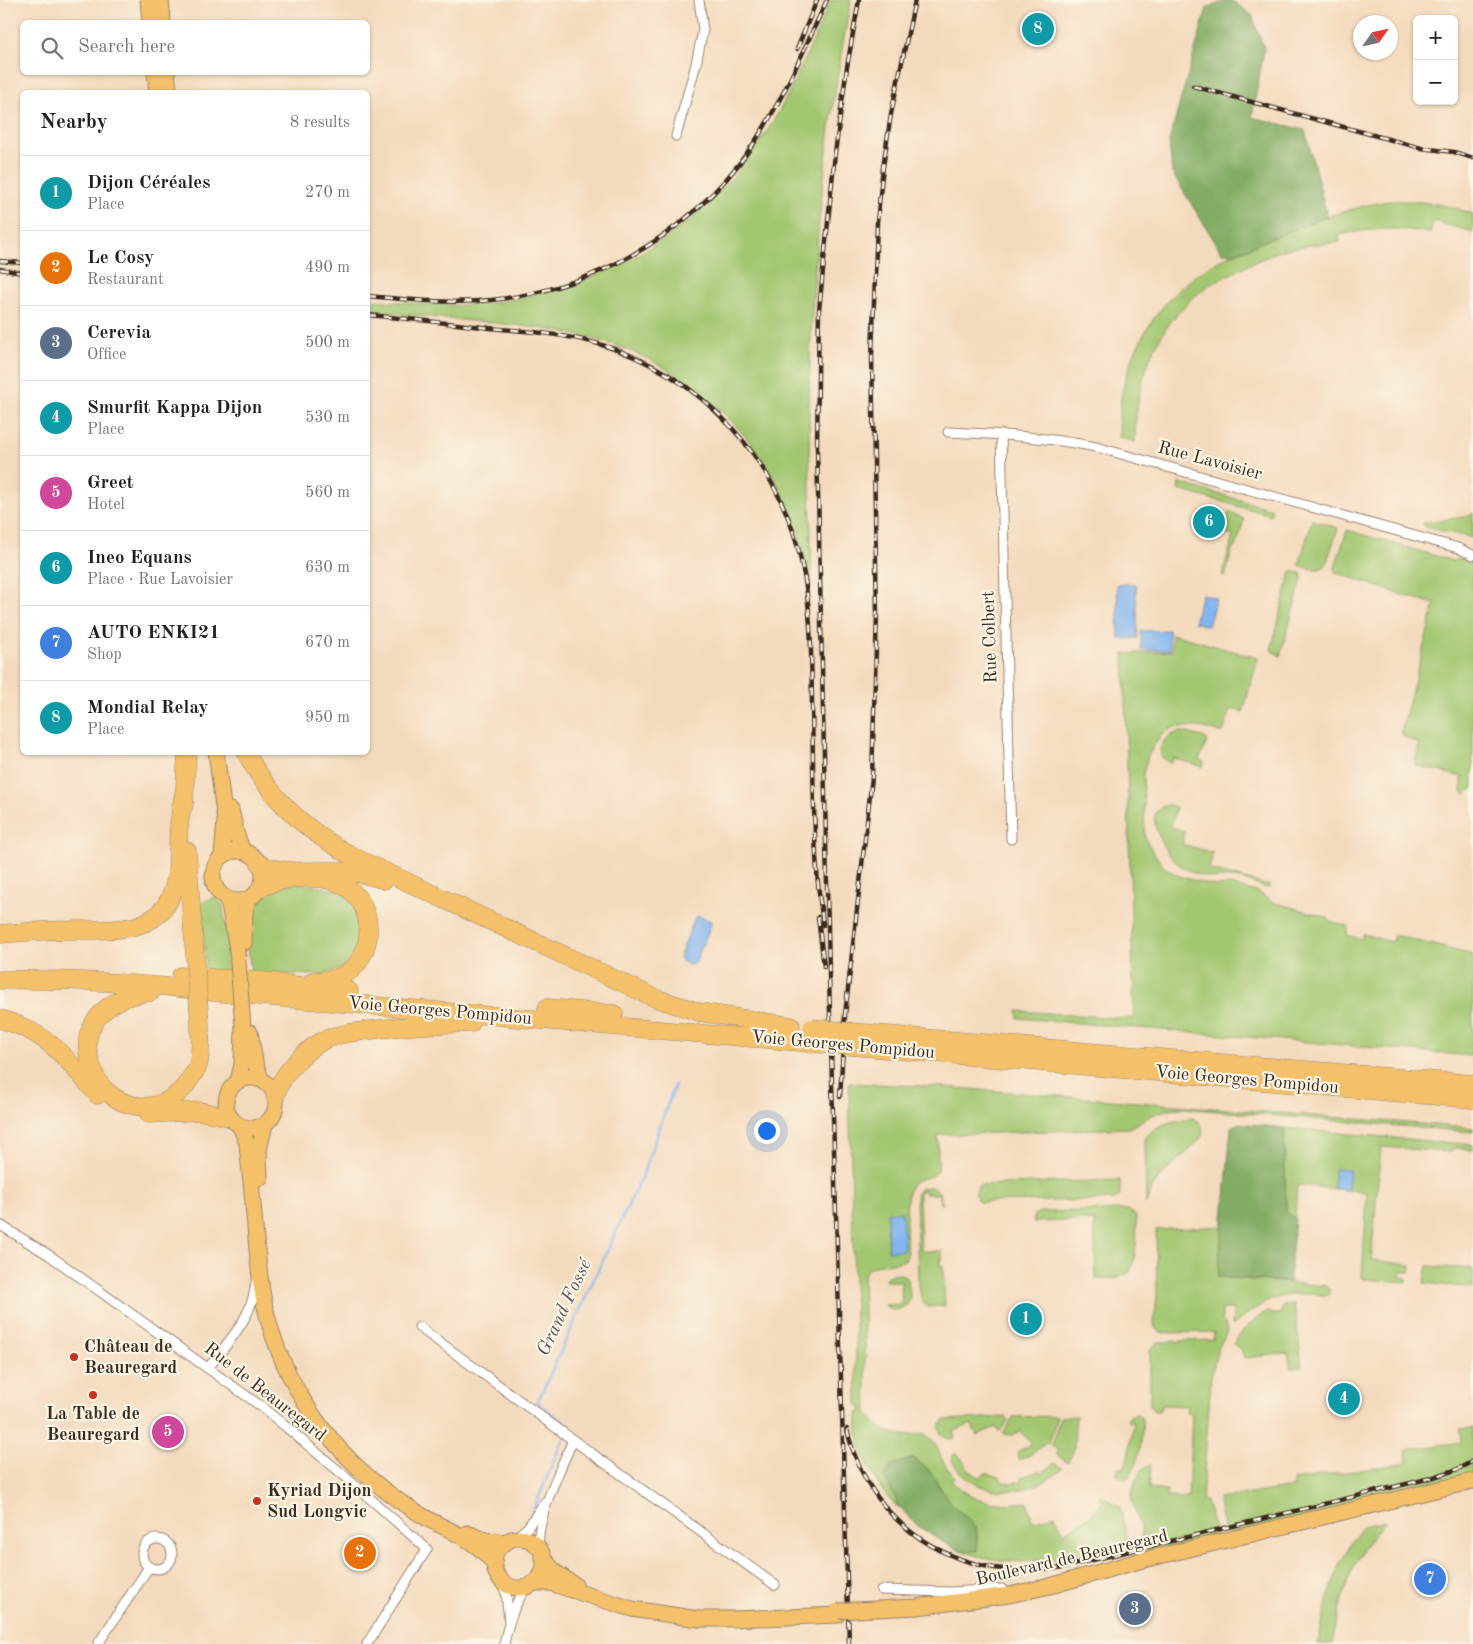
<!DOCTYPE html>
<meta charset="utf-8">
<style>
:root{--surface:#fff;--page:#f6f6f6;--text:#202124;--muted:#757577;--line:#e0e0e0;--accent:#c8321e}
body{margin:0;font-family:"Old Standard TT",serif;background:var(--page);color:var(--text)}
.controls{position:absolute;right:15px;top:15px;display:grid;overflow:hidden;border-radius:8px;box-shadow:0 1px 4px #0004}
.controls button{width:45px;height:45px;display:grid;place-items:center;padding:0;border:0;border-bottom:1px solid var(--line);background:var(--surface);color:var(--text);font:25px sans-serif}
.compass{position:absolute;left:1353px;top:15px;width:45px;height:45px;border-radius:50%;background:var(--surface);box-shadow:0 1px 4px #0004;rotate:56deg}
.you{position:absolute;left:766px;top:1130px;width:18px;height:18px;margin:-12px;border:4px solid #fff;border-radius:50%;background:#1a73e8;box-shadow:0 0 0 8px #1a73e833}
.badge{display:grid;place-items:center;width:32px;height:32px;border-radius:50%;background:var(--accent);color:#fff;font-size:16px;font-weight:700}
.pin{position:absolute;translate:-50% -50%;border:2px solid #fff;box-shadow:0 1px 5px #0006}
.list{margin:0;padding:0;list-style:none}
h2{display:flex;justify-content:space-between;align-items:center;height:65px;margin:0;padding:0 20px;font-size:21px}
h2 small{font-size:16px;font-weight:400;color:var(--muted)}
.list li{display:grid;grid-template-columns:32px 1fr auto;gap:15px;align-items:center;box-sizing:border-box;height:75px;padding:0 20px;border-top:1px solid var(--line)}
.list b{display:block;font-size:19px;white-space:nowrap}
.list p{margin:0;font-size:16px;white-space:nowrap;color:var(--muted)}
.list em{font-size:16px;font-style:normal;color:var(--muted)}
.icon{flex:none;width:28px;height:28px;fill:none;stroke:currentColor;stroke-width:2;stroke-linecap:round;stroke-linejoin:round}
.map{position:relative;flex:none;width:1473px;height:1644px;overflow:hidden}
.search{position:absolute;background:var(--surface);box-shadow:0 1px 4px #0004;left:20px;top:20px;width:350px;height:55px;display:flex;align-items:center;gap:12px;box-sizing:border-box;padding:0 18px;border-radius:8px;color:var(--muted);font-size:19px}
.panel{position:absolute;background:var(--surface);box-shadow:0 1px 4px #0004;left:20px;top:90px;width:350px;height:665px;border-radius:8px}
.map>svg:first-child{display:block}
</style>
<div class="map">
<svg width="1473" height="1644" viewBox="0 0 1473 1644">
<rect width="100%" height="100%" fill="#fcf5e5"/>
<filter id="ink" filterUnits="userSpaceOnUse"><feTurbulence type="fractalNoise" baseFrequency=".02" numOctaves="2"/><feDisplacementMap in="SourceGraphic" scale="10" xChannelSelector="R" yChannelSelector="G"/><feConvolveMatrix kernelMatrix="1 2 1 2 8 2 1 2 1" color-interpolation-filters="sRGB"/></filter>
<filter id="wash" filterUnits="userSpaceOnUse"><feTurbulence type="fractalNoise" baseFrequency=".0096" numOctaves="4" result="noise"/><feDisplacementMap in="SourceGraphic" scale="20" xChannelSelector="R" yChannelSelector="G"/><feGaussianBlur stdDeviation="1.12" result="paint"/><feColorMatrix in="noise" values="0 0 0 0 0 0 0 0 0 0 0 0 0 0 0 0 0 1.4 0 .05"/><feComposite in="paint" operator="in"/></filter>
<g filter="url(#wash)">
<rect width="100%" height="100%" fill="#f4dabd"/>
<!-- green -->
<g fill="#a3c771" stroke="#6f7848">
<path d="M 831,0 L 851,0 C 828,119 814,241 810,362 C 807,437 812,511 811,586 C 807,573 805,559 801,545 C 795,525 787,504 778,485 C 760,451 736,422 706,398 C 684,380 659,362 633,352 C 582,331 527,326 473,321 C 438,318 403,314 368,310 L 368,300 C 405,302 443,307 481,304 C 495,303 508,300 522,297 C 623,277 704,224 762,139 C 790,98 811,45 831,0 Z"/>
<path d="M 1389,201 C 1418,200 1446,204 1473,214 L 1473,232 L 1433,221 L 1430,233 C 1397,227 1372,228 1339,235 L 1340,242 C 1323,244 1304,245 1287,249 C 1272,253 1255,262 1242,268 C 1229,275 1216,280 1205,288 C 1154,326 1135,381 1135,442 L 1119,437 C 1119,425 1119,412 1121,399 C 1130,345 1161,297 1208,267 C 1229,254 1254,246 1277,236 C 1314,221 1350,207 1389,201 Z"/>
<polygon points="1179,483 1272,509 1271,515 1178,490"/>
<polygon points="1229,512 1236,514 1236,516 1244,519 1236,547 1233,547 1225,577 1222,576 1233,536 1222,533"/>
<polygon points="1473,513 1473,538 1425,527 1423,523 1469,516"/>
<path d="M 1312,520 L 1338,528 L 1326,565 C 1318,573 1309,568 1299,565 Z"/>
<path d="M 1347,530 L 1453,561 C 1460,557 1466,559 1473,563 L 1473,788 L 1466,794 L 1462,792 L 1462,777 L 1415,765 L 1419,744 L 1404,737 L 1401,732 L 1435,604 L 1399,594 L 1335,572 L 1335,567 Z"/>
<polygon points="1291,571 1301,573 1302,579 1280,656 1271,650"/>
<polygon points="1172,634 1258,658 1243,712 1230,709 1223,733 1200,727 1174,727 1162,734 1155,744 1148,756 1143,773 1145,838 1153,852 1164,867 1179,876 1203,883 1217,886 1229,885 1257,892 1272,902 1327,917 1329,921 1348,926 1347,935 1362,939 1363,934 1392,942 1394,935 1473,955 1473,1056 1018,1018 1017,1011 1134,1019 1124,654 1172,651"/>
<path d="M 1184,732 L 1205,738 L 1207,742 L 1199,760 L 1204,762 L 1203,767 L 1173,758 L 1171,763 C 1152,757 1161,737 1176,733 C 1178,732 1181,732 1184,732 Z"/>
<path d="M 1168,805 L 1176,807 L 1171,827 L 1185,831 L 1182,844 L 1213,853 L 1209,869 L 1270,886 L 1269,888 C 1260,888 1246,880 1236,878 C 1229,877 1221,879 1213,878 C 1181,873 1163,856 1155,824 C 1153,813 1158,807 1168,805 Z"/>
<polygon points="296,882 344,892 362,917 358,951 341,968 322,975 251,973 247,934 251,905 267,889"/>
<polygon points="214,896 222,904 234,973 206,971 201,907 202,903"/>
<path d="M 849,1083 L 943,1087 L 1473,1128 L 1473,1132 L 1180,1108 C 1160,1109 1146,1118 1129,1128 L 938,1135 L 938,1169 C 932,1180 920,1176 912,1184 C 903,1194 907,1240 907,1255 L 905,1260 C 891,1266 877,1260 865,1272 L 863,1280 L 867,1412 C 877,1428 891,1436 910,1435 C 916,1435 923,1433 929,1437 C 937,1442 938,1453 943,1461 C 946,1467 950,1472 955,1477 L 951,1481 C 976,1503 996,1506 1027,1502 L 1033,1522 L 1055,1515 L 1064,1533 L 1088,1517 L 1103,1502 L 1098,1497 L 1101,1496 L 1119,1506 L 1129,1542 C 1068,1557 1022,1573 959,1550 L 978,1551 L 976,1527 L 947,1498 L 928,1469 L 884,1476 L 901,1509 C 883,1499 863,1459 859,1440 C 857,1432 858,1421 858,1413 L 861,1413 L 861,1406 L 857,1405 Z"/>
<path d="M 1192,1118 C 1201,1121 1204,1127 1202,1136 C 1184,1160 1153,1173 1146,1204 L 1145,1140 C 1152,1124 1177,1120 1192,1118 Z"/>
<polygon points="1284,1128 1473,1145 1473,1150 1454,1148 1451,1152 1381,1147 1371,1260 1411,1265 1410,1272 1402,1272 1401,1277 1407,1278 1407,1282 1362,1279 1367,1192 1297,1185 1295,1219 1286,1212"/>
<path d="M 1117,1180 L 1120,1180 L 1120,1195 L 1115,1200 L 979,1202 C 974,1198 976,1190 979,1185 Z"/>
<path d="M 930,1187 C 940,1189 941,1195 942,1204 L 940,1204 L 939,1194 L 925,1194 L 925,1191 L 919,1191 L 921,1251 L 942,1251 L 942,1260 L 940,1261 L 940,1266 L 943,1266 L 945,1306 L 927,1307 L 922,1301 L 918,1286 L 916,1194 L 921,1188 Z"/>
<path d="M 1128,1210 L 1136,1216 C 1137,1236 1137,1253 1130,1272 L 1118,1278 L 1096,1279 L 1094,1220 L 1033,1222 L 1034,1215 L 1040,1212 Z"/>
<path d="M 1223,1226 L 1218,1277 L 1326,1286 L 1329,1289 L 1329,1294 L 1326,1296 C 1286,1289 1264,1299 1234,1325 L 1232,1325 L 1233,1309 L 1222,1309 L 1222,1321 L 1225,1324 L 1227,1332 L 1218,1348 L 1211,1377 L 1202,1501 L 1206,1501 L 1216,1532 L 1215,1537 L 1143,1553 L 1141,1550 C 1147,1540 1135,1512 1132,1500 C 1131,1490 1139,1468 1149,1465 L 1151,1465 L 1149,1489 L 1167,1491 L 1167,1497 L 1188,1498 L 1192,1414 L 1186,1413 L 1187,1406 L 1162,1405 L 1159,1411 L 1154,1411 L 1150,1405 L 1150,1350 L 1158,1342 L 1213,1340 L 1214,1332 L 1164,1333 L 1159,1332 L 1155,1328 L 1154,1322 L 1157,1296 L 1156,1230 Z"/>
<polygon points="1428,1266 1473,1269 1473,1288 1424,1283"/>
<path d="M 895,1273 L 901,1274 L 907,1279 C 912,1297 913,1309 891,1310 L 885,1305 L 902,1304 L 901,1281 L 885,1281 L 886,1277 Z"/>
<path d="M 1294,1304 L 1302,1367 L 1291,1368 L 1288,1353 L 1244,1358 L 1241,1349 L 1233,1344 C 1243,1330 1252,1320 1268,1311 L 1272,1314 L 1280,1314 L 1284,1305 Z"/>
<path d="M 1136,1414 L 1142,1418 C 1143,1436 1140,1463 1128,1478 L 1123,1478 L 1117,1475 L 1118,1467 L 1123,1469 L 1127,1462 L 1134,1423 L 1127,1421 L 1130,1416 Z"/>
<polygon points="1057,1416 1049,1444 1046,1443 1030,1455 1019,1460 1017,1452 1032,1444 1020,1431 1013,1435 1003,1434 1013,1417"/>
<path d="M 1077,1416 C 1071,1433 1080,1446 1067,1463 L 1056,1454 L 1058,1450 L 1052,1446 L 1060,1417 Z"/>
<path d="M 1006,1417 L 1008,1421 L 999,1432 L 996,1427 L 977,1435 L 971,1424 L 953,1432 L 955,1438 C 946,1440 940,1436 939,1427 L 944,1420 Z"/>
<polygon points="1473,1428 1473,1478 1229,1535 1225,1531 1218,1499 1293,1487 1293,1480 1407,1463 1406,1450 1461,1442 1460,1429"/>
<path d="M 954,1454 L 957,1454 L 966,1464 L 965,1466 L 978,1477 L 981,1477 L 985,1473 L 1000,1477 L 1004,1483 L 1022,1482 L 1022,1477 L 1039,1471 L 1041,1474 L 1054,1463 L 1062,1469 C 1030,1498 973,1501 951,1459 Z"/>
<path d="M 1386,1521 C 1379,1529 1372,1536 1366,1545 C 1346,1575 1339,1609 1332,1644 L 1318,1644 C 1327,1600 1335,1562 1363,1526 Z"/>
</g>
<!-- forest -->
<g fill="#82ac63" stroke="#5e6b40">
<polygon points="1227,0 1231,0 1252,15 1264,49 1252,117 1305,130 1327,216 1235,253 1222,253 1172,173 1169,141 1207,8"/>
<polygon points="1239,1123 1284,1128 1286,1212 1295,1219 1289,1282 1218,1277 1231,1127"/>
<polygon points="913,1458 928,1469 947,1498 976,1527 978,1551 959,1550 939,1540 918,1526 901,1509 884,1477 892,1465"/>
</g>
<!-- water -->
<g fill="#83b5ef" stroke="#5f7086">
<polygon points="1117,584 1136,584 1138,638 1119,639"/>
<polygon points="1202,594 1216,598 1208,626 1194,622"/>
<polygon points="1169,630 1170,650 1141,650 1141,631"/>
<polygon points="699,916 711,921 710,927 695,963 689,965 682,961 680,956 695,917"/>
<polygon points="1335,1168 1350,1170 1348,1190 1333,1188"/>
<polygon points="887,1212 902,1212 904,1250 888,1251"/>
</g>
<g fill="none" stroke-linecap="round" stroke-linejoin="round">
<!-- stream -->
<polyline stroke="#83b5ef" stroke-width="2.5" points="530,1518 560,1446 570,1427 537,1403 644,1171 675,1084"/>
</g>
</g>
<g filter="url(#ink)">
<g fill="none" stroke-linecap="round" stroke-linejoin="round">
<defs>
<g id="street">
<polyline points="676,136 696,64 703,30 699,0"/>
<path d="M 948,432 C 998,434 1047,437 1096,447 L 1458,548 L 1473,555"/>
<polyline points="1001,434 1011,839"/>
<polyline points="0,1225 49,1255 262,1407 340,1472 427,1549 367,1644"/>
<polyline points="419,1327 573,1440 775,1585"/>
<path d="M 208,1368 C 229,1341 253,1317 256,1282"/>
<circle cx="157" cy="1554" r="15"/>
<polyline points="514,1539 528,1527 545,1502"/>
<path d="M 539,1549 C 535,1519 561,1468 573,1440"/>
<polyline points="500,1578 506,1593 509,1621"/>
<polyline points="881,1590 950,1592 1002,1589"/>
<polyline points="98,1644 149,1567"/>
<path d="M 504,1644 C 508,1624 514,1602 528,1586"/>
</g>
<g id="primary">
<polyline points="148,0 150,22"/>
<polyline points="161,0 163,22"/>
<polyline points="155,72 157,92"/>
<polyline points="167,72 169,92"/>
<polyline points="216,752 225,821 222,856"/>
<polyline points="231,810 237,836 243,851"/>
<circle cx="238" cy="876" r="25"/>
<polyline points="227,899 230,910 237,949"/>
<polyline points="244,943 245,912 248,899"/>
<polyline points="250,1032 255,1062 261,1079"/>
<circle cx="251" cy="1103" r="25"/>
<polyline points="238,1081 242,1064 243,1027"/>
<path d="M 240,1126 L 247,1143 L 248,1155 C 254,1200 255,1246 262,1291 C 275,1371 323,1444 387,1492 C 400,1502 414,1511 428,1519 C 452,1532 480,1542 495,1566"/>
<polyline points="260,1178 259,1150 265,1124"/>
<polyline points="467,1533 486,1540 507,1542"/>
<circle cx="519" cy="1563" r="25"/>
<polyline points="543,1558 555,1572 575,1585"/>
<polyline points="533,1583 550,1583 632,1609 699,1619 734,1619 838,1615"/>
<polyline points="854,1610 917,1607 1009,1595 1050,1586 1139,1561 1473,1481"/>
</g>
<g id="highway">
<path d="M 246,752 C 269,798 309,833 354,857 L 655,998 L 699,1012 L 791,1026"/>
<polyline points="184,805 187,752"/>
<polyline points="187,851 194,945"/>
<path d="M 260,864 C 283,875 313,870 338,871 C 354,872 369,875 384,880"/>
<path d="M 260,888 C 276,880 294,877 312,878 C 326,878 338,881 349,889 C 375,909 375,954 347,973 C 337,979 325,981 313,981"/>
<path d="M 0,934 C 24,932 48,930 72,930 C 112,929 161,936 174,887 C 180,867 177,847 179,827 C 180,815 182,804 184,793"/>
<polyline points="181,976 275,982"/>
<path d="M 0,980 C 71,979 143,983 213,992 L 812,1043"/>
<polyline points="263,982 349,991"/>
<path d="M 151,992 C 130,994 111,1001 98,1017 C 86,1032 85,1046 91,1064 C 94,1073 97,1083 105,1090 C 133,1116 171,1110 190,1079 C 193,1075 196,1070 198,1066 C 202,1052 200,1038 200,1024"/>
<polyline points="547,1008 614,1014"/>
<path d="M 0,1019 C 49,1032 66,1059 98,1095"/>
<polyline points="851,1032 1473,1084"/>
<polyline points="852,1046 1473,1099"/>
<path d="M 275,1096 C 282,1073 307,1047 329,1038 C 342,1033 357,1032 371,1030 C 404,1026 437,1024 471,1023"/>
<polyline points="149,1114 199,1111 229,1117"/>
</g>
</defs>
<!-- street casing -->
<use href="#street" stroke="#98826e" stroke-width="11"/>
<!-- primary casing -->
<use href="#primary" stroke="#98826e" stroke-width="17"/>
<!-- highway casing -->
<use href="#highway" stroke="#98826e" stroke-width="19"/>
<!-- street -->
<use href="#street" stroke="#fff" stroke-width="9"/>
<!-- primary -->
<use href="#primary" stroke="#f4c16a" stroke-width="15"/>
<!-- highway -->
<use href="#highway" stroke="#f4c16a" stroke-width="18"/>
<defs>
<g id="rail">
<polyline points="797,49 817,0"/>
<polyline points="1193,86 1421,148 1454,152 1473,158"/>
<polyline points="0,261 22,263"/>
<polyline points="0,269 22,273"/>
<path d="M 368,296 C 409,300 451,304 492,300 C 603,288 705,225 763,129 C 788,88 807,43 827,0"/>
<path d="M 368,315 C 408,319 449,323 490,328 C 527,331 563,334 599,344 C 701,374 781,461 802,565 C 812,610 811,656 812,702 C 813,758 813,815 817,871 C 818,889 821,907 823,925"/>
<polyline points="818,917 824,967"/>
<polyline points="840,1097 845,1015 872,777 877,614 872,356 877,222 883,167 891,114 915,0"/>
<path d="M 847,1429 C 870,1532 968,1587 1068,1566 L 1431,1478 L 1458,1469 L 1473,1461"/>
<polyline points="849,1644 830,1016 817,447 819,310 835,153 847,67 859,0"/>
</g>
</defs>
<!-- rail casing -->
<use href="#rail" stroke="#3b2a1e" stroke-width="4.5"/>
<!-- rail -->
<use href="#rail" stroke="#fcf5e5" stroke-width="2.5" stroke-dasharray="8" stroke-linecap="butt"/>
<defs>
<g id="primary-bridge">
<polyline points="237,949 243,1027"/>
<polyline points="838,1611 854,1610"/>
</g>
<g id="highway-bridge">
<polyline points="194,945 200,1024"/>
<polyline points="812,1028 851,1032"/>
<polyline points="812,1043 852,1046"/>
</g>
</defs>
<!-- primary-bridge casing -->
<use href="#primary-bridge" stroke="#98826e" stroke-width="17" stroke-linecap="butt"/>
<!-- highway-bridge casing -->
<use href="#highway-bridge" stroke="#98826e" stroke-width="19" stroke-linecap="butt"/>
<!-- primary-bridge -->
<use href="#primary-bridge" stroke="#f4c16a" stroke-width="15"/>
<!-- highway-bridge -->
<use href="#highway-bridge" stroke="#f4c16a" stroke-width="18"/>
</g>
</g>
<!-- markers -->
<g fill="#c8321e" stroke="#fcf5e5" stroke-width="2">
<circle cx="74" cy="1357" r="5"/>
<circle cx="93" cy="1395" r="5"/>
<circle cx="257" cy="1501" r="5"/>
</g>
<g text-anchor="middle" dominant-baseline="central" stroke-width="4.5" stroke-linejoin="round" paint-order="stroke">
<!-- street labels -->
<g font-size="18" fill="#3b2a1e" stroke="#fcf5e5">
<text transform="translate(1210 461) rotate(15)">Rue Lavoisier</text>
<text transform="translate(990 637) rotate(-92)">Rue Colbert</text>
<text transform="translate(440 1011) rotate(5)">Voie Georges Pompidou</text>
<text transform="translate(843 1045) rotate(5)">Voie Georges Pompidou</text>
<text transform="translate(1247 1080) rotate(5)">Voie Georges Pompidou</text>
<text transform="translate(265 1392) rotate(38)">Rue de Beauregard</text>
<text transform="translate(1072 1558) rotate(-13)">Boulevard de Beauregard</text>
</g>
<!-- poi labels -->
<g font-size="18" font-weight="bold" fill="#3b2a1e" stroke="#fcf5e5" text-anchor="start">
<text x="84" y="1347">Château de<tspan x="84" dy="21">Beauregard</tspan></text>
<text x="93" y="1414" text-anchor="middle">La Table de<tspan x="93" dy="21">Beauregard</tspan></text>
<text x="267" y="1491">Kyriad Dijon<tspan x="267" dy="21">Sud Longvic</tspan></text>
</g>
<!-- water labels -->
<g font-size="19" font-style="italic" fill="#51545d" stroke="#fcf5e5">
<text transform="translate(565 1308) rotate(-65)">Grand Fossé</text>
</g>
</g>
</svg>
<div class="controls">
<button>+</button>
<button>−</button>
</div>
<svg class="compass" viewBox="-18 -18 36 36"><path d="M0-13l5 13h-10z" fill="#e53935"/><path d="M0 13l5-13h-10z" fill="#757577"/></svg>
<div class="you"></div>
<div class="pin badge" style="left:1026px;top:1319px;background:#0f9aa8">1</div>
<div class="pin badge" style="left:360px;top:1553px;background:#e8710a">2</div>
<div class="pin badge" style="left:1135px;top:1609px;background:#5c6f8a">3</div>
<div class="pin badge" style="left:1344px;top:1399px;background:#0f9aa8">4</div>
<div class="pin badge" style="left:168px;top:1432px;background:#d1479c">5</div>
<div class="pin badge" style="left:1209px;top:522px;background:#0f9aa8">6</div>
<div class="pin badge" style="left:1430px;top:1579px;background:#3f7fe0">7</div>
<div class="pin badge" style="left:1038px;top:29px;background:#0f9aa8">8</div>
<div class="search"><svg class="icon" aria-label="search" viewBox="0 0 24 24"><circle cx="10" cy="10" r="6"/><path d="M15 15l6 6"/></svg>Search here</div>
<section class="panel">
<h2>Nearby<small>8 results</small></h2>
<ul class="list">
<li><span class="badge" style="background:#0f9aa8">1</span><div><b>Dijon Céréales</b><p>Place</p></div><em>270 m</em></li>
<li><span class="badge" style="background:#e8710a">2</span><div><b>Le Cosy</b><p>Restaurant</p></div><em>490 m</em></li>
<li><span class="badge" style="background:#5c6f8a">3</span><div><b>Cerevia</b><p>Office</p></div><em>500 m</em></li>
<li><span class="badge" style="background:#0f9aa8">4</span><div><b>Smurfit Kappa Dijon</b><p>Place</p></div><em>530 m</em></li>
<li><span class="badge" style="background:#d1479c">5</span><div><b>Greet</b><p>Hotel</p></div><em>560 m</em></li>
<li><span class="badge" style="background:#0f9aa8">6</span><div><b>Ineo Equans</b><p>Place · Rue Lavoisier</p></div><em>630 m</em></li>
<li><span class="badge" style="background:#3f7fe0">7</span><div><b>AUTO ENKI21</b><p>Shop</p></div><em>670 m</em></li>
<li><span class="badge" style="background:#0f9aa8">8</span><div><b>Mondial Relay</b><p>Place</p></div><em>950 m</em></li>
</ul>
</section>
</div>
